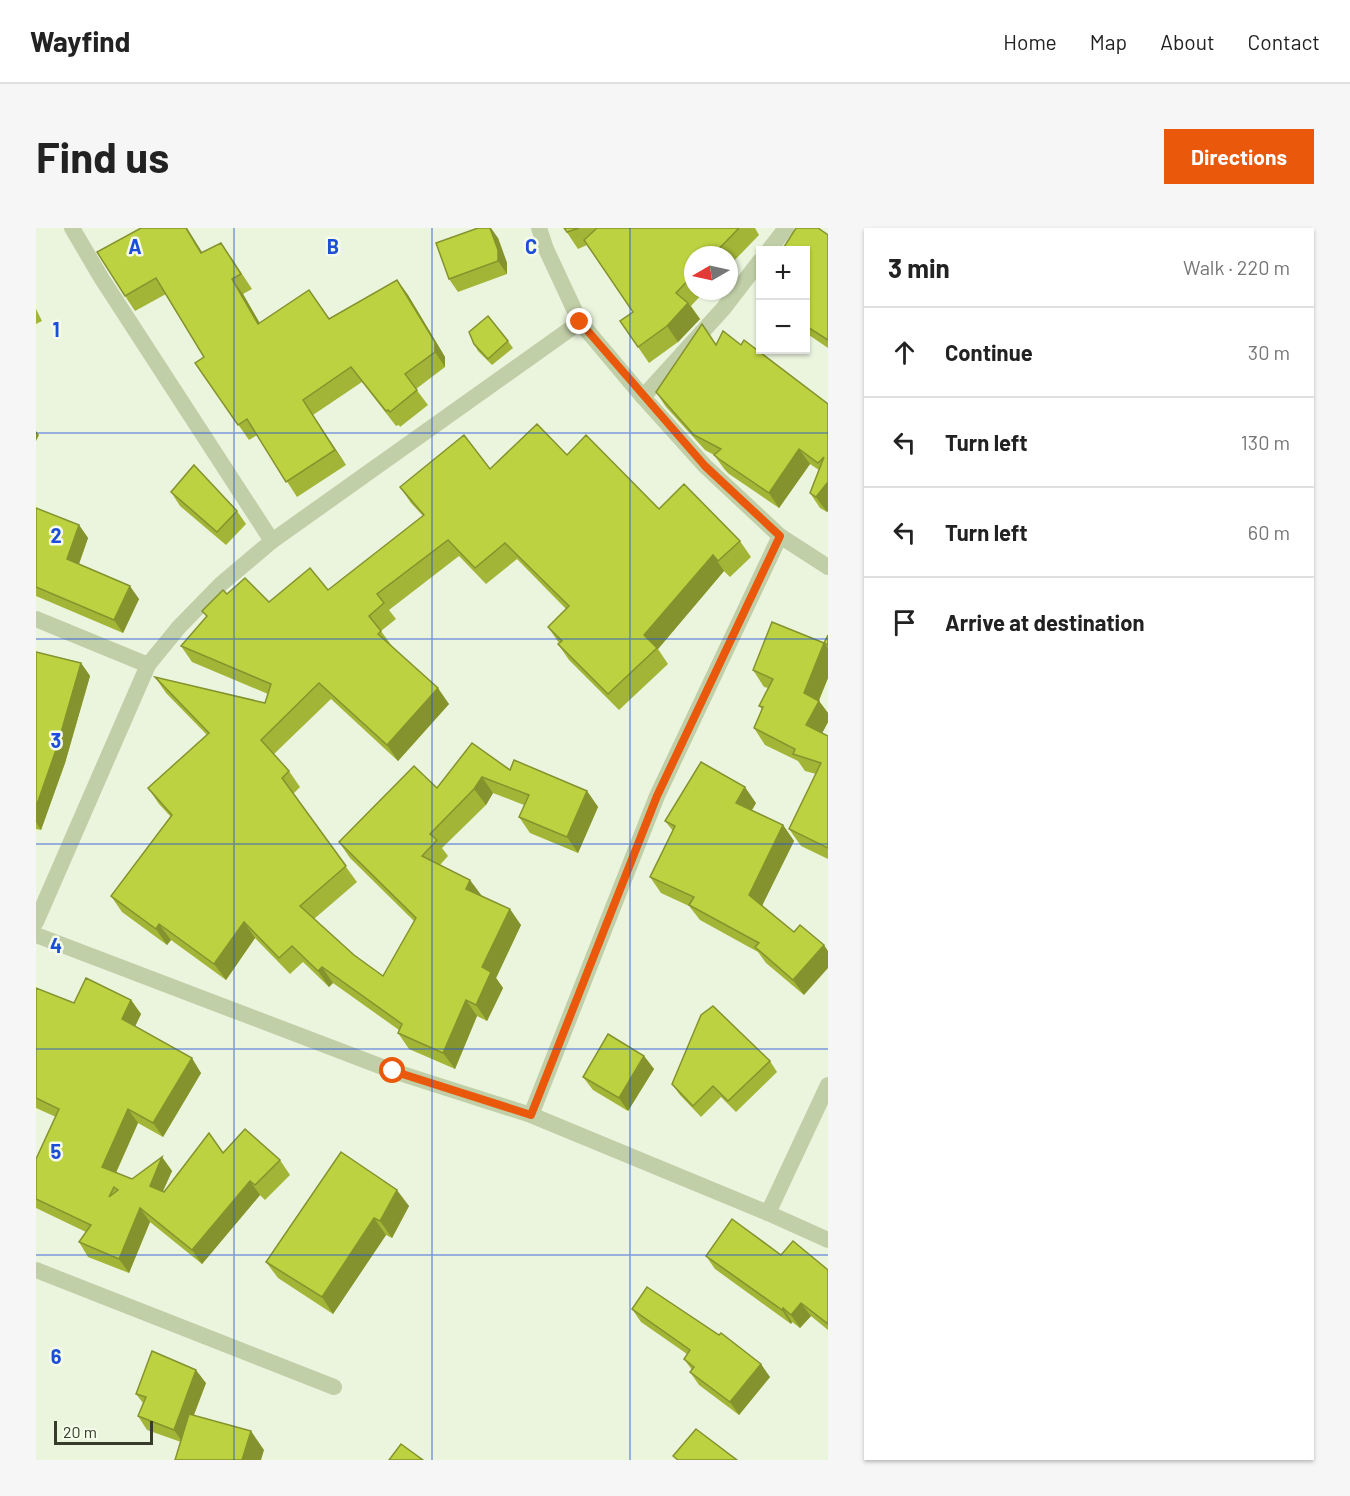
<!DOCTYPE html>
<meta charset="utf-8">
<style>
:root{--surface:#fff;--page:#f6f6f6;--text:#222;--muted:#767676;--line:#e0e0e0;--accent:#ea580c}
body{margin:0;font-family:Barlow,sans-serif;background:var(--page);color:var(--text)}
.controls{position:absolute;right:18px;top:18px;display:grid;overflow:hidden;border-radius:0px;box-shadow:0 2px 4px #0004}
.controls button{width:54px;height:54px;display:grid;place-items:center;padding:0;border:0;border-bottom:2px solid var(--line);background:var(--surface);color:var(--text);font:30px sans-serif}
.compass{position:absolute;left:648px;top:18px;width:54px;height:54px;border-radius:50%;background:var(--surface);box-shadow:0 2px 4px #0004;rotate:261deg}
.scale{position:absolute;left:18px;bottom:15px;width:99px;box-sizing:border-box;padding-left:6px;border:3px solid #373b29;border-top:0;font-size:16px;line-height:21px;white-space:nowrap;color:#373b29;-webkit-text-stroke:4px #f5fceb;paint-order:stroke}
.stop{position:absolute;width:18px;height:18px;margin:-14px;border:4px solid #ea580c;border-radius:50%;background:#fff}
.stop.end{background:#ea580c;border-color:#fff;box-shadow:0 2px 6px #0008}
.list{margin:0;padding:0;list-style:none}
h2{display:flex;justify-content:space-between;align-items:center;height:78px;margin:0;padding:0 24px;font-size:26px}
h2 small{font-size:20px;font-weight:400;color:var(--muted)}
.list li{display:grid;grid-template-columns:39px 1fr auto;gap:18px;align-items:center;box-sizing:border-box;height:90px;padding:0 24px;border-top:2px solid var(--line)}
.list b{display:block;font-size:22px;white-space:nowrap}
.list em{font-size:20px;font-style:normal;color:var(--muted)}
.icon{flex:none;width:33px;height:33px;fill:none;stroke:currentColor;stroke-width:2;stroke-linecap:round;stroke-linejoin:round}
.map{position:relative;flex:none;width:792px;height:1232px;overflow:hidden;border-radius:0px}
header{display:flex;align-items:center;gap:36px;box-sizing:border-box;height:84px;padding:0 30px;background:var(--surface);border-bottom:2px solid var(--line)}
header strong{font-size:28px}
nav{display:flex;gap:33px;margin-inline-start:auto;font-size:21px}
.intro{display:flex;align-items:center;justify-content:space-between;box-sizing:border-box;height:144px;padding:0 36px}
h1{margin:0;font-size:42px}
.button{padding:15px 27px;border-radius:0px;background:var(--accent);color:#fff;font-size:21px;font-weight:700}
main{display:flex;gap:36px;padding:0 36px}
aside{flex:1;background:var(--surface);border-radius:0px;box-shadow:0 2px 4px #0004}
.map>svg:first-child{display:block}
</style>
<header>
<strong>Wayfind</strong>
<nav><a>Home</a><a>Map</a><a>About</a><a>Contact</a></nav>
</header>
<div class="intro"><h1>Find us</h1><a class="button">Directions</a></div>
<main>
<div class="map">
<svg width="792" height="1232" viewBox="0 0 792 1232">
<rect width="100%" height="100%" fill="#ebf5de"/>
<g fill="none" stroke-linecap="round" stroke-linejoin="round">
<!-- minor -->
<g stroke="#c1cfa8" stroke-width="16">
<polyline points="36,0 66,51 236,313"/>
<polyline points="733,22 750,0"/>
<polyline points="607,169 687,81 724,33"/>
<polyline points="0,391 112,437"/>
<polyline points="0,694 112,437 143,399 185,356 236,313 544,94"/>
<polyline points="0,707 357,843 495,887 732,985 792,1012"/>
<polyline points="495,887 621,568 744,308"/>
<polyline points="732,985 792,857"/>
<polyline points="0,1042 298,1159"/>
</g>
<!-- tertiary -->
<polyline stroke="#c1cfa8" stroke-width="16" points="503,0 510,21 544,94 607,169 669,238 744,308 792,339"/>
</g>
<!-- wall -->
<g fill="#a3b537">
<polygon points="528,0 719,0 723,7 693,38 693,27 657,27 657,63 669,63 655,78 664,91 642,114 613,135 584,93 597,84 551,17 542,21"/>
<polygon points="792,7 792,120 770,105 770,22"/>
<polygon points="462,10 471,35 471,46 422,64 413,51"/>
<polygon points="166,25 195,29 216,61 207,66 224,96 293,91 361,52 372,67 409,129 409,139 380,161 392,177 364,199 363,197 360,198 326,154 277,187 310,237 261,269 221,207 213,212 159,135 168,129 130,66 99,83 89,68"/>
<polygon points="0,81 6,93 0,96"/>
<polygon points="472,113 477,120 456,137 442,123 438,116"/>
<polygon points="680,117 705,117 792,176 792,283 791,284 784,280 774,265 783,242 774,236 743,280 693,246 689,242 678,227 669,222 630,179 620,164"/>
<polygon points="531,227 623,281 704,313 715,329 694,349 688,343 622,421 632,436 583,482 533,432 522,416 523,415 512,399 530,381 481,331 450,356 423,328 353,382 360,391 345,403 356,418 413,476 362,533 295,471 238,526 253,543 264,559 257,566 321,654 278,691 318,727 347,748 378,693 314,630 303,614 401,560 474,542 551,563 562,579 542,625 494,605 483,589 488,577 457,565 450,577 406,620 412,628 404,637 485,697 460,750 467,760 451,793 441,788 419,841 373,821 362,805 363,802 297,755 293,759 267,734 254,746 219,710 190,752 135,712 131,717 86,684 75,668 135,589 123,576 112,560 171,507 130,465 119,449 229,475 232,466 156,434 145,418 171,389 166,383 191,366 233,374 292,362 387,288 375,275 364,259"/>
<polygon points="135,264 201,283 210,296 190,317 144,278"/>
<polygon points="0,280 43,297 52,310 43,336 103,371 87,405 0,368"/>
<polygon points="792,407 792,450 783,473 792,485 792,494 786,505 792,508 792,631 765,618 753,601 780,546 769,543 762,533 729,517 718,500 726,481 723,478 732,460 728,459 717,442 788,415"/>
<polygon points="0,424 45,435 54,448 29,535 5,602 0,601"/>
<polygon points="720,575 716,582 747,597 758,613 726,677 768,767 730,735 722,724 664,692 653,678 625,665 614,649 637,603 629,593"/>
<polygon points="0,760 38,775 95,772 105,786 99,798 165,845 127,909 102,895 80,945 96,951 126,929 136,943 127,963 128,964 187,925 244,932 254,947 229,972 224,967 166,1036 114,994 93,1045 52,1029 43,1014 50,1004 0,980 0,931 20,889 0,880"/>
<polygon points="608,828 618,841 592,883 557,862 547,849"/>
<polygon points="734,833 741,844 700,884 685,869 665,889 644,867 636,856"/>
<polygon points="305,924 373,978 356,1010 350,1007 297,1086 242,1050 230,1034"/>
<polygon points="745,1027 792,1042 792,1102 775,1088 764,1100 756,1094 755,1096 679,1041 670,1028"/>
<polygon points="596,1081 734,1149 703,1187 663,1157 654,1144 656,1142 648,1131 651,1126 605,1094"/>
<polygon points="170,1155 158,1187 228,1222 145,1214 111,1202 102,1188 107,1175 100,1166"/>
</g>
<!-- shaded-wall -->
<g fill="#84932d">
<polygon points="150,0 151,0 176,40 165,25"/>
<polygon points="454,0 455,0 462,10 471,35 471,46 462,33"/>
<polygon points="196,51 207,66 233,111 222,96"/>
<polygon points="361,52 372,67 409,129 409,139 399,124"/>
<polygon points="652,75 664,91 642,114 631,98"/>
<polygon points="267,172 277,187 310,237 299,222"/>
<polygon points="0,203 3,207 0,213"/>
<polygon points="763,221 774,236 743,280 733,265"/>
<polygon points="792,254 792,283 791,284 780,269"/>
<polygon points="43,297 52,310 40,344 31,331"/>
<polygon points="677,327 688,343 622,421 608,407"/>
<polygon points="94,358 103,371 87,405 78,392"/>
<polygon points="788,415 792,420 792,450 781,476 783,473 792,485 792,494 782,513 770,497 768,465"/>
<polygon points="45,435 54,448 29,535 5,602 0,594 0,579"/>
<polygon points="402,460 413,476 362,533 351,517"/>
<polygon points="446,549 457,565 450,577 438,561"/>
<polygon points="709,559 720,575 711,590 700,575"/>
<polygon points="551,563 562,579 542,625 531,609"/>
<polygon points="747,597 758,613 724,682 713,667"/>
<polygon points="434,652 446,668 430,661"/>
<polygon points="474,681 485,697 460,750 467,760 451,793 440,777 446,739"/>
<polygon points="208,694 219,710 190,752 178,736"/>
<polygon points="123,696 135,712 131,717 120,701"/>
<polygon points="788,717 792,723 792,740 768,767 757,752"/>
<polygon points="286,739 297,755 293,759 282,743"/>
<polygon points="95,772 105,786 96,805 86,791"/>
<polygon points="430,772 441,788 419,841 407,825"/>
<polygon points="608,828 618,841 592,883 583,870"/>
<polygon points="156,830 165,845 127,909 117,895"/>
<polygon points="92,881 102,895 76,953 66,939"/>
<polygon points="126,929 136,943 123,972 114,958"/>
<polygon points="214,953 224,967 166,1036 156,1022"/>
<polygon points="361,962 373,978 356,1010 344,993"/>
<polygon points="104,980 114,994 93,1045 83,1031"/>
<polygon points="338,990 350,1007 297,1086 286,1069"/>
<polygon points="765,1075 775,1088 764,1100 755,1087"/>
<polygon points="747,1080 756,1094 755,1096 746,1082"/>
<polygon points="725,1136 734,1149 703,1187 694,1174"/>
<polygon points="160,1142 170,1155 147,1215 138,1202"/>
<polygon points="215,1203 228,1222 225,1232 206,1232"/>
</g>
<!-- building -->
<g fill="#bdd240" stroke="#84932d" stroke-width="1.5" fill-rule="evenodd">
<polygon points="105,0 150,0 165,25 185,15 205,46 196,51 222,96 273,62 293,91 361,52 399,114 399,124 369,146 381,162 354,184 352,182 350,183 315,139 267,172 299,222 250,254 211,191 202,197 159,135 168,129 120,50 89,68 61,24"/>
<polygon points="442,0 454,0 462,22 462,33 413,51 400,15"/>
<polygon points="528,0 543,0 531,4"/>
<polygon points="561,0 703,0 677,27 657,27 657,47 640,65 652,75 631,98 602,119 584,93 597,84 548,12"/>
<polygon points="760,0 782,0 792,7 792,112 770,98 770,22 746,22"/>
<polygon points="452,88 472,113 452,131 438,116 433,104"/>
<polygon points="666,96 680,117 687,103 705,117 708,112 792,176 792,254 780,269 774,265 788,229 782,235 763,221 733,265 683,231 678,227 685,221 658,207 620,164"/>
<polygon points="501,196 531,227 550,207 623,281 648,256 704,313 682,333 677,327 608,407 621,420 572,466 522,416 526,413 512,399 533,378 469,315 439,340 412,312 341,366 348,375 333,388 345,403 342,406 402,460 351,517 283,455 225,512 253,543 246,550 310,638 264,678 318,727 347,748 380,690 303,614 378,538 401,560 436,515 474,542 478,532 551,563 531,609 483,589 493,567 446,549 438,561 394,606 401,612 386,628 434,652 430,661 474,681 446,739 455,744 440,777 430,772 407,825 362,805 366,796 286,739 282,743 256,718 243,730 208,694 178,736 123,696 120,701 75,668 136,587 112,560 173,505 119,449 229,475 235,456 145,418 171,388 166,383 187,362 191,366 209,350 233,374 274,340 292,362 388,287 364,259 428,207 454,241"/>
<polygon points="158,237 201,283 181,304 135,264"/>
<polygon points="0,280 43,297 31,331 94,358 78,392 0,359"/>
<polygon points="736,394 788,415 768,465 783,473 770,497 792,508 792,620 753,601 785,535 757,526 759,521 718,500 727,479 723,478 737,451 717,442"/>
<polygon points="792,407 792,417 788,415"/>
<polygon points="0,424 45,435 20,522 0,579"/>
<polygon points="665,534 709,559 700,575 747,597 713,667 758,704 764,697 788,717 757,752 719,719 723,715 653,677 658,669 614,649 639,598 629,593"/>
<path d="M 50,750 L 95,772 L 86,791 L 156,830 L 117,895 L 92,881 L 66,939 L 96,951 L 126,929 L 114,958 L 128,964 L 173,905 L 187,925 L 209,901 L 244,932 L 219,957 L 214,953 L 156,1022 L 104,980 L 83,1031 L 43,1014 L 55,997 L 0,971 L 0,931 L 23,881 L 0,870 L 0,760 L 38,775 ZM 78,959 L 82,962 L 73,969 Z"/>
<polygon points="677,778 734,833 692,873 677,858 657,878 636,856 665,787"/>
<polygon points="572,806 608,828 583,870 547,849"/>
<polygon points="305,924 361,962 344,993 338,990 286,1069 230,1034"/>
<polygon points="696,991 745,1027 757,1013 792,1042 792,1096 765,1075 755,1087 747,1080 746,1082 670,1028"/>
<polygon points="611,1059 683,1107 685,1105 725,1136 694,1174 654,1144 658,1139 648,1131 654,1122 596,1081"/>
<polygon points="116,1123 160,1142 138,1202 102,1188 110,1169 100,1166"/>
<polygon points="153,1186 215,1203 206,1232 139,1232"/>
<polygon points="660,1201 701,1232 642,1232 637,1228"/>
<polygon points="365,1216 387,1232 353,1232"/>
</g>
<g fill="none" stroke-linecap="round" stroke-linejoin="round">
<!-- route -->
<polyline stroke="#ea580c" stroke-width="8" points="357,843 495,887 621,568 744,308 669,238 544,94"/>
</g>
<!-- grid -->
<path fill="none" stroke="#1d4ed8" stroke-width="1.5" stroke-opacity="0.55" d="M 198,0 L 198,1232M 396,0 L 396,1232M 594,0 L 594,1232M 0,205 L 792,205M 0,411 L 792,411M 0,616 L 792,616M 0,821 L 792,821M 0,1027 L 792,1027"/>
<g font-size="20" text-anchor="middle" font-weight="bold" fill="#1d4ed8" stroke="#f5fceb" stroke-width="5" stroke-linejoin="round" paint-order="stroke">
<text x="99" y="26">A</text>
<text x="297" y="26">B</text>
<text x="495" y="26">C</text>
<text x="20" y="109">1</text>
<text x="20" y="315">2</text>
<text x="20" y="520">3</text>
<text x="20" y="725">4</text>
<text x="20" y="931">5</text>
<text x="20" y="1136">6</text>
</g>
</svg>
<div class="controls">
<button>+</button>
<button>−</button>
</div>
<svg class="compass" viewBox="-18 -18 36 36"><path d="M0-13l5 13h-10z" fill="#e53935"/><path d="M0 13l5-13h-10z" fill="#767676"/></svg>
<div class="scale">20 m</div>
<div class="stop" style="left:357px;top:843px"></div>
<div class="stop end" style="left:544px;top:94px"></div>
</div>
<aside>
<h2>3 min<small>Walk · 220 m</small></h2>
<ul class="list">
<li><svg class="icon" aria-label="ahead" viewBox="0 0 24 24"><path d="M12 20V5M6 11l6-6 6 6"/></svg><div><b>Continue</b></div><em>30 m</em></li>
<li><svg class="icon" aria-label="left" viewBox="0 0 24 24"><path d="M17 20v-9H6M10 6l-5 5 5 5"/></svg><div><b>Turn left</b></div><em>130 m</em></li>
<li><svg class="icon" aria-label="left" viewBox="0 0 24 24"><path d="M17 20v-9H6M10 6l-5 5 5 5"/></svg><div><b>Turn left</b></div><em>60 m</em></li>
<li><svg class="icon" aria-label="arrive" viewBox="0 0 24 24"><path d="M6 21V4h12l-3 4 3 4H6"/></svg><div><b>Arrive at destination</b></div></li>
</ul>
</aside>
</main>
